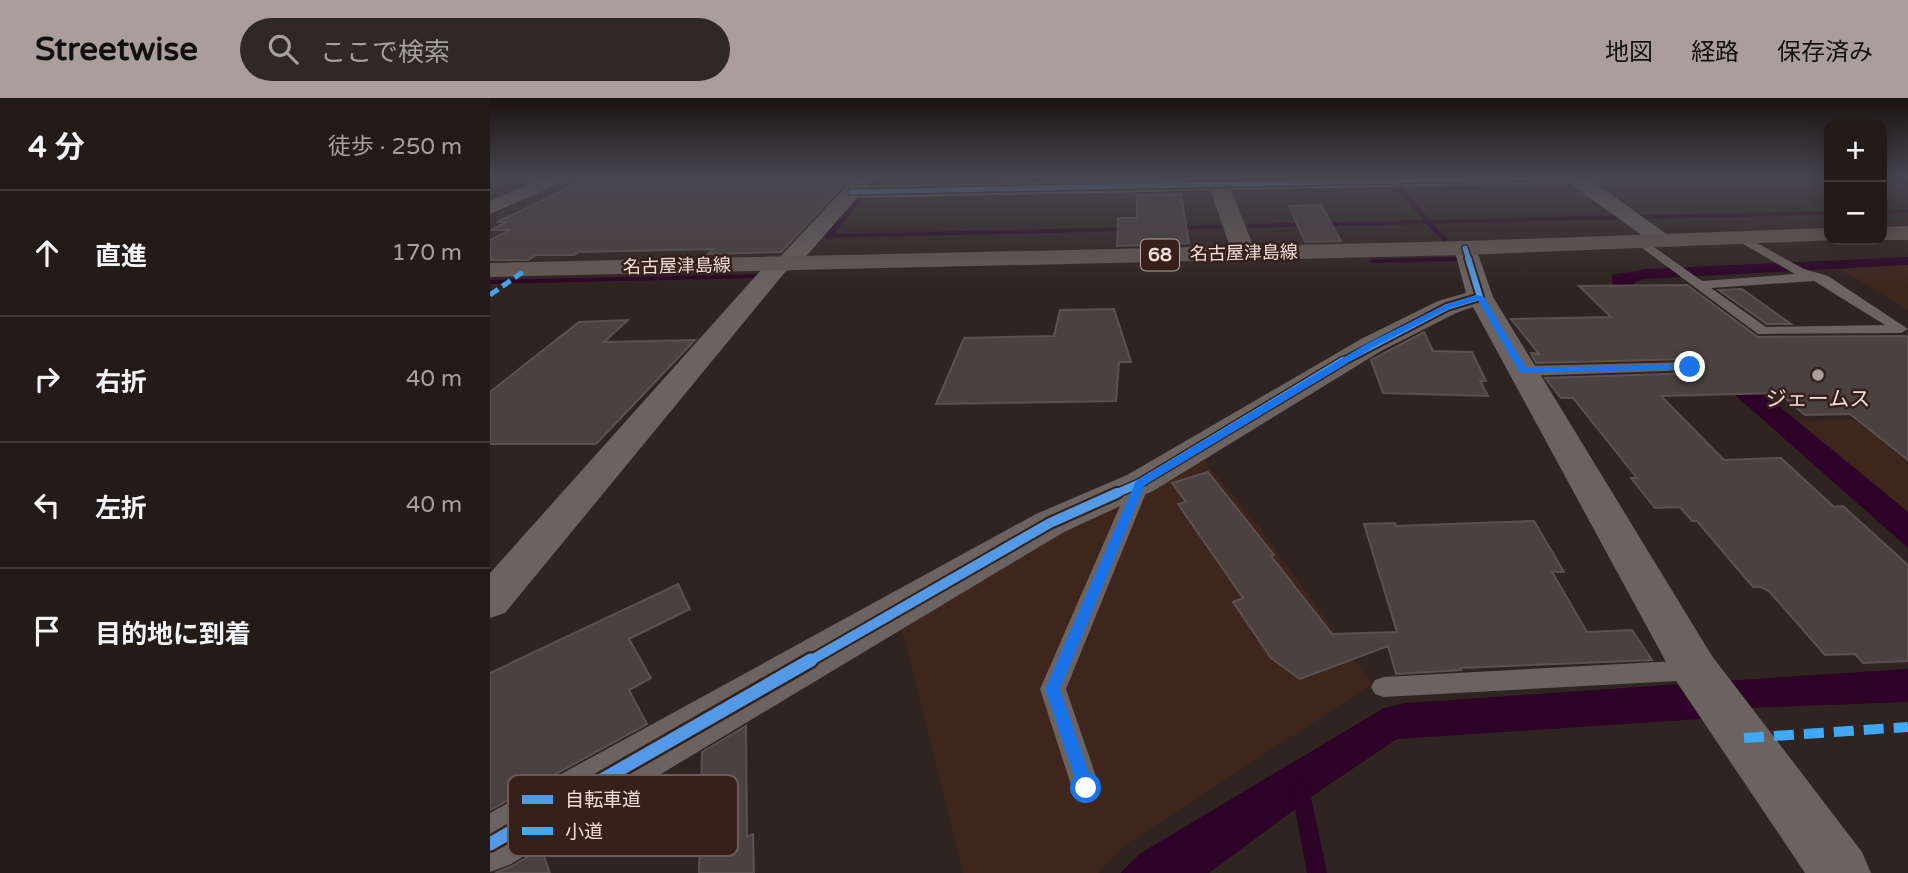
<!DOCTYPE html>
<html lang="ja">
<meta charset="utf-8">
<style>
:root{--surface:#231b18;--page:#2f2825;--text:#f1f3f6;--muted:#a3a1a2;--line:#403937;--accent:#ab9e9a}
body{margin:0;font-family:"Varela Round","Noto Sans JP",sans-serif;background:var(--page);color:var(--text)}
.controls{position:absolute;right:21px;top:21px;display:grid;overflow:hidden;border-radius:14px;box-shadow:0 4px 18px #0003}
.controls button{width:63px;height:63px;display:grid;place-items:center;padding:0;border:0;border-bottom:2px solid var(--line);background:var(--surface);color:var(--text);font:35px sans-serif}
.stop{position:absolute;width:21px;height:21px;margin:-16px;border:5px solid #1a73e8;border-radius:50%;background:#fff}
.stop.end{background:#1a73e8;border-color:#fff;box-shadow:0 2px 7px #0008}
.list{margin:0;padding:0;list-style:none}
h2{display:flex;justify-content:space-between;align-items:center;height:91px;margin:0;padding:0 28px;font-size:30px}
h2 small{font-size:23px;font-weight:400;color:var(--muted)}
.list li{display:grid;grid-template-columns:46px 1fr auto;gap:21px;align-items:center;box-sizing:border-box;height:126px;padding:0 28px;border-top:2px solid var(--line)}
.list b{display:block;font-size:26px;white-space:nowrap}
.list em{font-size:23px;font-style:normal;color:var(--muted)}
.icon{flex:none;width:38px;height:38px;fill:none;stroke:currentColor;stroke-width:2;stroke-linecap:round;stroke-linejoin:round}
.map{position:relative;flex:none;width:1418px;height:775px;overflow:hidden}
header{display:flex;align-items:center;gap:42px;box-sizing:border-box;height:98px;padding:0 35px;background:var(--accent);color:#111}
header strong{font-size:33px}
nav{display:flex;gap:38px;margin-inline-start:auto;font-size:24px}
.search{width:490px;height:63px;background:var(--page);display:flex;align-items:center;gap:18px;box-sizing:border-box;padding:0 24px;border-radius:38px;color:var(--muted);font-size:26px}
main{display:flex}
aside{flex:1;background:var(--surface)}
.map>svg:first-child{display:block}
</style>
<header>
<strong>Streetwise</strong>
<div class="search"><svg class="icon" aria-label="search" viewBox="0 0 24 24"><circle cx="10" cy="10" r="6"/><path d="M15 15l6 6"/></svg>ここで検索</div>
<nav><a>地図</a><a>経路</a><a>保存済み</a></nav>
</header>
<main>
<aside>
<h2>4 分<small>徒歩 · 250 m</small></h2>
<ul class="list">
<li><svg class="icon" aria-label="ahead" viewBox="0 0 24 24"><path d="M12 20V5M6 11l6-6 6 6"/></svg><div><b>直進</b></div><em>170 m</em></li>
<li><svg class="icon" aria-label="right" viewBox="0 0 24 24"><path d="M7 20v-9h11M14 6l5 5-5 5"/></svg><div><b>右折</b></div><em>40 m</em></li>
<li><svg class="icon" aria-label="left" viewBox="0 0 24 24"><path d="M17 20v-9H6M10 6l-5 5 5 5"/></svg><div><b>左折</b></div><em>40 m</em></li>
<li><svg class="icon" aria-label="arrive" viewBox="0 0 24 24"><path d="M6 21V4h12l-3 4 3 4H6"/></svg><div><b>目的地に到着</b></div></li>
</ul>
</aside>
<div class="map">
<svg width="1418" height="775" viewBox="0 0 1418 775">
<rect width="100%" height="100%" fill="#2f2420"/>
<!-- built -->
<g fill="#3f261d">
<polygon points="1418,167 1418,212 1348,170"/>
<polygon points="1418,321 1418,414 1308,323"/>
<polygon points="712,360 769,429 882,586 638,745 608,775 473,775 411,527 579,427"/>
</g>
<!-- water -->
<g fill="#2d0327">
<polygon points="1418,159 1418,167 1153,181 1144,185 1145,190 1418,414 1418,450 1123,189 1122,177 1156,171"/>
<path d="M 1418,571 L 1418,604 L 1257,610 L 1211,621 L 907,641 L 831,692 L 719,775 L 630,775 L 651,755 L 894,610 L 916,605 C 1084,594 1251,581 1418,571 Z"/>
</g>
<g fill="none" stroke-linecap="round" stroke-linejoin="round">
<!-- stream -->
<g fill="#2d0327" fill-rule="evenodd">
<polygon points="386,79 392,79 382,90 378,90"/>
<polygon points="904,85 908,85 940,122 1130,117 1133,119 1130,121 944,126 958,142 954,144 936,126 759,130 755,128 759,126 933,122 904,87"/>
<polygon points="372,96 375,98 374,99 344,136 643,129 647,131 643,133 335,140 335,136"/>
<polygon points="1418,111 1418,115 1392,116 1392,112"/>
<polygon points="1339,113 1339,117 1150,121 1147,119 1150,117"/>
<polygon points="728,127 732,129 731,131 683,132 679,130 683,128"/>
<polygon points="964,159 968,161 967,163 883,165 879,163 883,161"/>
<polygon points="268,176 269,178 265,180 0,186 0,182"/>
<polygon points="810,682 816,684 819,690 837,775 817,775 801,690 804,684"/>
</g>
</g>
<!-- building -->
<g fill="#4b413f" stroke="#5c5150" stroke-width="2">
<polygon points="260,79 361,79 291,154 218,156 223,151 89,154 84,157 46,157 38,162 0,162 0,142 20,132 1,132 17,124 7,124 99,80 221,82"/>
<polygon points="691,96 699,145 627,148 628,120 647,120 647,97"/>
<polygon points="831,107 851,143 815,144 799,108"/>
<polygon points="1197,187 1268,239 1418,238 1418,362 1360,316 1315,317 1289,295 1171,298 1234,362 1291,360 1344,409 1353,408 1418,467 1418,563 1373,565 1365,556 1335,557 1279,493 1271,489 1263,489 1207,423 1202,423 1190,409 1165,410 1141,380 1147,380 1083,300 1071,300 1055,280 1205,275 1210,271 1209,267 1200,261 1046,265 1041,255 1049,256 1021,221 1121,219 1089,188"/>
<polygon points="1252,191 1301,226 1277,226 1229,192"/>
<polygon points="624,211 641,264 629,264 626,303 446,306 474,240 564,238 570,212"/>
<polygon points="138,222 114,244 205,242 106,346 0,346 0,294 89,224"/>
<polygon points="934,234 943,253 982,254 996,283 990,283 998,298 893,295 881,262"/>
<polygon points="718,374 784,457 781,458 842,536 907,534 874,426 905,425 906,428 1044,423 1074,474 1062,474 1097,534 1142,532 1162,562 970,570 971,572 906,576 898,548 810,581 781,560 743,504 753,500 688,406 696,404 682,385"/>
<polygon points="188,486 200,511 139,541 161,580 139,592 157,626 0,712 0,575"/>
<polygon points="256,628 257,739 263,736 264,775 209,775 212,654"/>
<polygon points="51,751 60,775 5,775 22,768"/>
</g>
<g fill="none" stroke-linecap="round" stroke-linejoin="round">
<!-- lane -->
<g fill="#6b6360" fill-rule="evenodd">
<path d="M 1248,139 L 1256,139 L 1314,171 L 1338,178 L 1418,231 L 1411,235 L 1268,236 L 1144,144 L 1154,142 L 1212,183 L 1305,176 L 1248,143 ZM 1324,183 L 1395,227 L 1276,229 L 1221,190 Z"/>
<polygon points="1200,264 1208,269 1205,272 1033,278 1025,273 1033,268"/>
<polygon points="650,379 660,385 576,591 610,690 606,699 596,703 586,699 582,690 550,591 640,385"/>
<polygon points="1205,562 1214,565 1218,572 1214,579 1205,582 894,599 885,596 881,589 885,582 894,579"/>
</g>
<!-- street -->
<g fill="#6b6360" fill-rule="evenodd">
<polygon points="54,79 78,79 75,83 0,116 0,103"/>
<polygon points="365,79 384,79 377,88 816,79 1097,79 1186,143 1183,148 1167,148 1079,85 367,100 305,171 296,173 15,515 0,520 0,475 281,161 290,159"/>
<polygon points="975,143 983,145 986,150 1003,199 1222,558 1372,754 1381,775 1315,775 1188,586 983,209 966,215 891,253 663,393 574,434 21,766 0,774 0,715 546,416 637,377 871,241 948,203 976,195 964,150 967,145"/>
</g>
<!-- secondary -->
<polygon fill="#695f59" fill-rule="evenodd" points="716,79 736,79 766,155 762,160 746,160 742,155"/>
<!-- primary -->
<g fill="#665a53" fill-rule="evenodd">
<polygon points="1418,128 1418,142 1388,142 1392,142 1392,129"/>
<polygon points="1339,130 1339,142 1347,142 975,157 0,179 0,165 975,143"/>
</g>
<!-- quiet-far1 -->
<polyline stroke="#3fa9f5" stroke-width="5" stroke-dasharray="10 5" stroke-linecap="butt" points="0,197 37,171"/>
<!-- quiet -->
<polyline stroke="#3fa9f5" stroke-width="10" stroke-dasharray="20 10" stroke-linecap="butt" points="1254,640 1418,629"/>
<defs>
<g id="cycleway-far4">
<polyline points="361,94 1088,79"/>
<polyline points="975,150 979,162"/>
</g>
<polyline id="cycleway-far3" points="850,265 957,209 990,199 978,160"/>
<polyline id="cycleway-far2" points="623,397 650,385 853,263"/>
<polyline id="cycleway-far1" points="318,564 560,425 627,395"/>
<polyline id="cycleway" points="0,746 321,562"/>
</defs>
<!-- cycleway-far4 casing -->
<use href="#cycleway-far4" stroke="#35211a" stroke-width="8"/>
<!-- cycleway-far3 casing -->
<use href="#cycleway-far3" stroke="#35211a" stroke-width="10"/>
<!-- cycleway-far2 casing -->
<use href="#cycleway-far2" stroke="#35211a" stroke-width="11"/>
<!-- cycleway-far1 casing -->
<use href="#cycleway-far1" stroke="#35211a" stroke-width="14"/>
<!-- cycleway casing -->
<use href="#cycleway" stroke="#35211a" stroke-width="18"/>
<!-- cycleway-far4 -->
<use href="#cycleway-far4" stroke="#5399e6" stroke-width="5"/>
<!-- cycleway-far3 -->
<use href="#cycleway-far3" stroke="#5399e6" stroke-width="6"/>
<!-- cycleway-far2 -->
<use href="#cycleway-far2" stroke="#5399e6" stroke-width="8"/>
<!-- cycleway-far1 -->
<use href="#cycleway-far1" stroke="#5399e6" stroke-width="10"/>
<!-- cycleway -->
<use href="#cycleway" stroke="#5399e6" stroke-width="13"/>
</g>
<!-- sky -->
<linearGradient id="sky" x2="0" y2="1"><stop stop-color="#1a1412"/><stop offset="0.42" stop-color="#47454e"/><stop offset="1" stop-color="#47454e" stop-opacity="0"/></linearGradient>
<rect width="1418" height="188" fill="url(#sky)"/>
<!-- route -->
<polygon fill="#1a73e8" points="987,197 994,199 1036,270 1200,266 1204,269 1200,271 1030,275 988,202 960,210 884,249 655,387 570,591 604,690 602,696 596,698 590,696 555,591 646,383 878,245 955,207"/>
<!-- markers -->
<circle fill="#ab9e9a" stroke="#35211a" stroke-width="2.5" cx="1328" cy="277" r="7"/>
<g text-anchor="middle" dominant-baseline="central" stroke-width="5" stroke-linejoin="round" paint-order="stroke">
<!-- far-street labels -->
<g font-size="18" fill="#eedfdb" stroke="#35211a">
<text transform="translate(754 155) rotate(-1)">名古屋津島線</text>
<text transform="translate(187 168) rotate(-1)">名古屋津島線</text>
</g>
<!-- shield labels -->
<rect fill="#35211a" stroke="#b6a6a1" stroke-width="2" x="651" y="141.5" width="38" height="31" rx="5"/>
<g font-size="19" font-weight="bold" fill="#eedfdb">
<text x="670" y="157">68</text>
</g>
<!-- poi labels -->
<g font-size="21" fill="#eedfdb" stroke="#35211a">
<text x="1328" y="301">ジェームス</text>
</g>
</g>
<!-- legend -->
<rect x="18" y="677" width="230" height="81" rx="10" fill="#35211a" stroke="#6c5a54" stroke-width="2"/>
<rect x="32" y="697" width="31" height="9" fill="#5399e6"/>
<rect x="32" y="729" width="31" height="8" fill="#3fa9f5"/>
<g font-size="19" fill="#eedfdb">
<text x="75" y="708">自転車道</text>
<text x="75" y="740">小道</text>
</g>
</svg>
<div class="controls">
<button>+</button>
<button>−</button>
</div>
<div class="stop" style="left:596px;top:690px"></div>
<div class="stop end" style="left:1200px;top:269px"></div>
</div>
</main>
